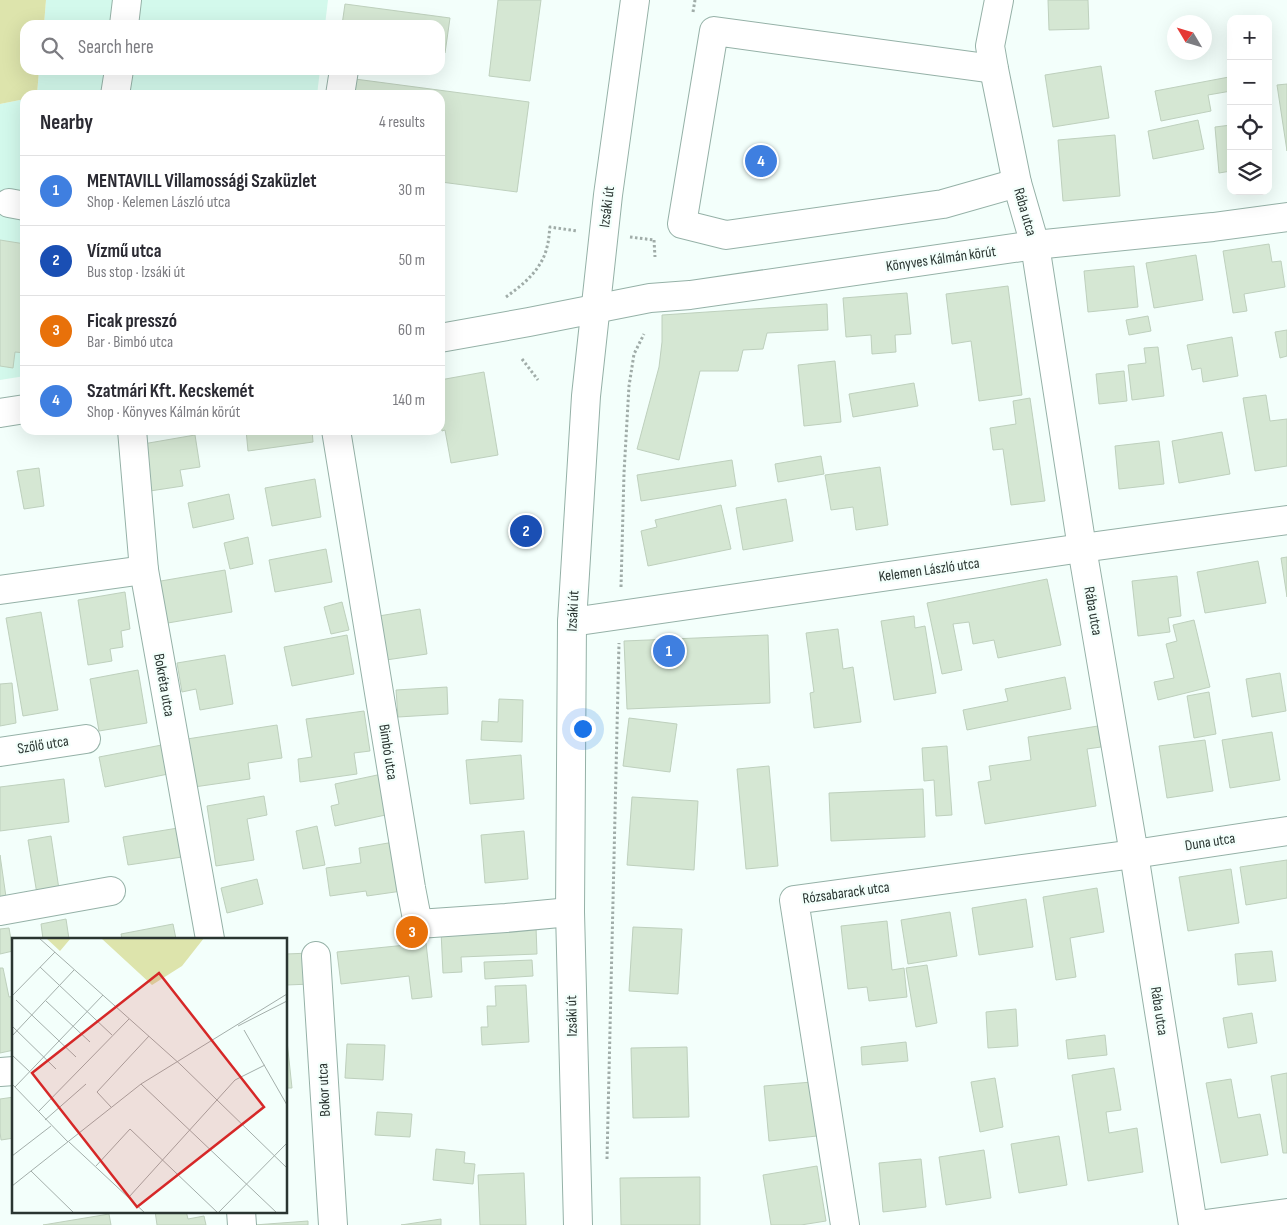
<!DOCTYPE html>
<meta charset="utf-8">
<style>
:root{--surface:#fff;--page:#f7f7f7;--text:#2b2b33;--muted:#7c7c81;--line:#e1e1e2;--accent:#7c3aed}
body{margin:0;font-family:"Sofia Sans Condensed",sans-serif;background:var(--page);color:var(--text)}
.controls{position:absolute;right:15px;top:15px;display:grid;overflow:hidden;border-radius:10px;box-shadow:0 5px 20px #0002}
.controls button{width:45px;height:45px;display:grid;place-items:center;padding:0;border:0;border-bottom:1px solid var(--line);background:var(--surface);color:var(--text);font:25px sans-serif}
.compass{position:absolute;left:1167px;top:15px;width:45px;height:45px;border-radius:50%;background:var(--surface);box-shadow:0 5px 20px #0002;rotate:308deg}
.you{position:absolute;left:582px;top:728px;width:18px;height:18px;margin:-12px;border:4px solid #fff;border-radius:50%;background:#1a73e8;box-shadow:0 0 0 8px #1a73e833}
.badge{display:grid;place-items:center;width:32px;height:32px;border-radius:50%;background:var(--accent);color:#fff;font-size:16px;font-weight:700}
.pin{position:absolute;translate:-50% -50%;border:2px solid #fff;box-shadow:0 1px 5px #0006}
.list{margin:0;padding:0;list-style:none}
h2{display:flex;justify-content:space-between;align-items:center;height:65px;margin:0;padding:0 20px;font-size:21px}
h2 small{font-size:16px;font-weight:400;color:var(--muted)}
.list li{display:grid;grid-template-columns:32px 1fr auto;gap:15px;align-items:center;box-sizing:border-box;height:70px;padding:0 20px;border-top:1px solid var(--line)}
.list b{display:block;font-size:19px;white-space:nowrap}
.list p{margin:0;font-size:16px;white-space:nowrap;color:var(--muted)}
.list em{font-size:16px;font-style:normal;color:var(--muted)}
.icon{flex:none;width:28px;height:28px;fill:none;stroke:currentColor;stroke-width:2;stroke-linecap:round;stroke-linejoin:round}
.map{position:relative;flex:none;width:1287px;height:1225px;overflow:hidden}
.search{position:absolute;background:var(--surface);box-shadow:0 5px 20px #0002;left:20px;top:20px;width:425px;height:55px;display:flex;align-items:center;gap:12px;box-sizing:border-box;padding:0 18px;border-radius:15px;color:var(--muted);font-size:19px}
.panel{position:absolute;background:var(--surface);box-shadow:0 5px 20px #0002;left:20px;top:90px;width:425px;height:345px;border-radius:15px}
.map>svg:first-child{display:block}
</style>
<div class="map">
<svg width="1287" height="1225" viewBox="0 0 1287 1225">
<rect width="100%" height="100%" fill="#f3fffb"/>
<!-- built -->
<g fill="#d3f9ec">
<polygon points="46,0 328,0 325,25 44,25"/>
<polygon points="39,70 320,70 317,95 37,95"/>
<polygon points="25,99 25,376 0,380 0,104"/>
</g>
<!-- green -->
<polygon fill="#dde4ac" points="0,0 46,0 44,25 25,25 25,70 39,70 37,95 25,95 25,99 0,104"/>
<!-- building -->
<g fill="#d5e7d3" stroke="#bed0bd">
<polygon points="498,0 541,0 530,81 489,76"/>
<polygon points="1048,0 1088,0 1089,29 1049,30"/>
<polygon points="345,4 450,18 445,53 440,53 440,25 342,25"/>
<polygon points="1101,66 1109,118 1053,127 1045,75"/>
<polygon points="1229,77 1231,91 1208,95 1211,111 1161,121 1155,91"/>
<polygon points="355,79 529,102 517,192 441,182 444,152 440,151 440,95 352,95"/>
<polygon points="1287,84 1287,151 1277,85"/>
<polygon points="1198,120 1204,149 1153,159 1148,131"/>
<polygon points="1231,125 1231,171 1219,173 1215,127"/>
<polygon points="1115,135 1120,196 1063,201 1058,140"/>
<polygon points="0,240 25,244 25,353 15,352 13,368 0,366"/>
<polygon points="1269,244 1272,262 1281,261 1285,287 1244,294 1247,311 1233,313 1223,251"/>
<polygon points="1196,255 1203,300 1154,308 1146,263"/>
<polygon points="1134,266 1138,307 1088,312 1084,271"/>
<polygon points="1008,286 1022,395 979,401 971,341 952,344 946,294"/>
<polygon points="907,293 911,334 895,335 896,352 872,354 871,335 846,337 843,298"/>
<polygon points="827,304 828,330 767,333 763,349 743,350 738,371 700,371 679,460 637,449 659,367 662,342 662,315"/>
<polygon points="1148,316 1151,331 1129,335 1126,320"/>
<polygon points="1287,330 1287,356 1280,358 1275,332"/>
<polygon points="1232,337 1238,376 1203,382 1201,368 1192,370 1187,345"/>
<polygon points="1158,347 1164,396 1132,400 1128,365 1146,363 1144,348"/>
<polygon points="835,361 841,422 804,426 798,365"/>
<polygon points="1124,371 1127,401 1099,404 1096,374"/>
<polygon points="484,372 498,455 451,463 445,430 442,431 440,420 440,413 444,413 440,392 440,380"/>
<polygon points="914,383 918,406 853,417 849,394"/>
<polygon points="1266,395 1270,421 1287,419 1287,466 1255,471 1243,398"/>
<polygon points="1030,398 1045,501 1011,505 1003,449 993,450 990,428 1016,424 1013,401"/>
<polygon points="246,430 312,430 313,442 248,451"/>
<polygon points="1222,432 1230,474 1179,483 1172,441"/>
<polygon points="195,435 200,467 180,470 183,486 150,491 143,444"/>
<polygon points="1159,441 1164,484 1119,489 1115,446"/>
<polygon points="821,456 824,474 778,482 775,464"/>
<polygon points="732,460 736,486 641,501 637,475"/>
<polygon points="880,467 888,525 856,530 853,507 831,510 825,475"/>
<polygon points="39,468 44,506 24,509 17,471"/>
<polygon points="315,479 321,517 272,526 265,488"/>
<polygon points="229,494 234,519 193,528 188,503"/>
<polygon points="786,499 793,541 743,550 736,508"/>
<polygon points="721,505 731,549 648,566 641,531 657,527 655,520"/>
<polygon points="248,537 253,564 230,569 224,543"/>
<polygon points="326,549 332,582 275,592 269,560"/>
<polygon points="1287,557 1287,597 1281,558"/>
<polygon points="1258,561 1266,603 1205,613 1197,572"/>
<polygon points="225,570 232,612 162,624 155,582"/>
<polygon points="1177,576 1181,616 1168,618 1170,632 1138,636 1132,581"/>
<polygon points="1047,579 1061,645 998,658 994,640 973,644 969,622 953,624 962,670 942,674 927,603"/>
<polygon points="125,592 130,629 121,631 123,647 110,649 112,661 88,665 78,600"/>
<polygon points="342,602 349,630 331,634 324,607"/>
<polygon points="420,609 427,654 386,660 379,616"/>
<polygon points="41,612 58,710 23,716 6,618"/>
<polygon points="914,616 915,628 925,626 936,693 894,700 881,621"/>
<polygon points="1194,620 1210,687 1158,700 1154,682 1174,678 1166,644 1177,641 1173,625"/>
<polygon points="838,629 843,669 853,667 861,722 814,728 810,693 814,692 806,633"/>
<polygon points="347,635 354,674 292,686 284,647"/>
<polygon points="768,635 770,703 627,709 624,641"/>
<polygon points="225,655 233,704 200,710 196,689 182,692 177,663"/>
<polygon points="138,670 147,723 99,731 90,679"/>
<polygon points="1280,673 1286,711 1252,717 1246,679"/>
<polygon points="1065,677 1071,709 967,730 963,710 1008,701 1005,689"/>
<polygon points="12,683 16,723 0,726 0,684"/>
<polygon points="447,687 448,714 398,717 396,690"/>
<polygon points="1209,692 1216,734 1194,738 1187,696"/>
<polygon points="499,699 523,700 522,742 481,740 482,721 498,722"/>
<polygon points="364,711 370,751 354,753 357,774 300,782 298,759 312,757 306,719"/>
<polygon points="629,718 677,724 670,772 623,766"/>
<polygon points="277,725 282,758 248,763 250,779 194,787 187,739"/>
<polygon points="1098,726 1101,747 1087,749 1096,806 985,824 978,782 991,780 989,766 1031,760 1028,737"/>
<polygon points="1272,732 1280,780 1230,788 1222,740"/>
<polygon points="1205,740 1213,791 1167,798 1159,746"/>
<polygon points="167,744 173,773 105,787 99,757"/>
<polygon points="947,746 952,815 936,816 934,780 924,781 922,748"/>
<polygon points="521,755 524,799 470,804 466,760"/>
<polygon points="769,766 778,866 746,869 737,769"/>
<polygon points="382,774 390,814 335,826 331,806 339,804 335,784"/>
<polygon points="64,779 69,822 0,831 0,787"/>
<polygon points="923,789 925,837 831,841 829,793"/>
<polygon points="264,796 267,815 247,819 254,860 216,866 207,806"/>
<polygon points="632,797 698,801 694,870 627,865"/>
<polygon points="317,826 325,865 303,869 296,831"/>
<polygon points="184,827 189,856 128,865 123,837"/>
<polygon points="524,831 528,879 485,883 481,835"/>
<polygon points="51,836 60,896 38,900 28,840"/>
<polygon points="394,842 402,891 367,896 366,891 330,896 326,868 361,863 359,848"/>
<polygon points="0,855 7,904 0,905"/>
<polygon points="1287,860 1287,898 1246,905 1240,867"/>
<polygon points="1231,869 1239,923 1188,931 1179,877"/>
<polygon points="257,879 263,904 227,913 221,888"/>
<polygon points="1097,888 1104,932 1070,938 1076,977 1056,980 1043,897"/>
<polygon points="1026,899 1033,947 979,955 972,908"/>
<polygon points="950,912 957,956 908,964 901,920"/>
<polygon points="66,919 69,939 43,939 41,924"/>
<polygon points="887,921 892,970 904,968 907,997 869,1001 867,987 848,989 841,926"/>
<polygon points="173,924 176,939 122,939 121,934"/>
<polygon points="536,927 537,954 461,957 462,972 443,973 441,931"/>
<polygon points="633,927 682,929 678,994 629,991"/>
<polygon points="9,928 13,951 0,954 0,929"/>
<polygon points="426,943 432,997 412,999 409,976 341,984 337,952"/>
<polygon points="1272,951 1276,981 1238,985 1235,954"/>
<polygon points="310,953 312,984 286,985 286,954"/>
<polygon points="532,960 533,976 485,979 484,962"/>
<polygon points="927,965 937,1023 916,1027 906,968"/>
<polygon points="0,968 3,968 9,997 14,996 14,1050 0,1053"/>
<polygon points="526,985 529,1042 482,1045 481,1027 488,1027 487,1006 496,1006 495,986"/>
<polygon points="1016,1009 1018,1046 988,1048 986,1012"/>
<polygon points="1252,1013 1257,1043 1228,1048 1223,1018"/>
<polygon points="1105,1035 1107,1055 1068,1059 1066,1040"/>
<polygon points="286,1041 287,1041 292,1088 286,1088"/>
<polygon points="906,1042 908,1061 862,1065 861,1047"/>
<polygon points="347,1044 385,1045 383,1080 345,1078"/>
<polygon points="687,1047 689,1117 633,1118 631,1048"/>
<polygon points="1114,1068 1121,1110 1106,1112 1109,1133 1137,1128 1143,1172 1088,1181 1072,1075"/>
<polygon points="1287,1073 1287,1153 1283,1153 1271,1076"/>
<polygon points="995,1078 1003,1127 980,1132 971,1082"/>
<polygon points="1231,1079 1238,1118 1260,1114 1268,1155 1221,1163 1206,1083"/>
<polygon points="812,1082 817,1136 769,1141 764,1086"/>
<polygon points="14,1097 14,1138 1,1140 0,1132 0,1099"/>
<polygon points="377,1112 412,1114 410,1137 375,1135"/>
<polygon points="1059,1136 1067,1185 1019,1193 1011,1144"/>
<polygon points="436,1149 465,1152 464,1163 475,1164 473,1184 433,1180"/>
<polygon points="984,1150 991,1198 946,1205 939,1157"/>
<polygon points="921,1159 926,1207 883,1212 879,1163"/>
<polygon points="817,1166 826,1221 801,1225 771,1225 763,1175"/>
<polygon points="524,1173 526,1225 480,1225 478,1175"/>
<polygon points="700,1177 700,1225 621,1225 620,1178"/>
<polygon points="155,1211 186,1211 188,1219 204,1216 206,1225 157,1225"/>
<polygon points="109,1214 111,1225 43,1225"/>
<polygon points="441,1219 441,1225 401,1225"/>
<polygon points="308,1221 308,1225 254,1225"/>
</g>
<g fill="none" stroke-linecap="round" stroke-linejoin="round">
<defs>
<g id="minor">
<polyline points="999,0 990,46 994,69 1017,183 1035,245 1082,548 1134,854 1193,1225"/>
<polyline points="124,25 127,0"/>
<polyline points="994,69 714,31 682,224 726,235 943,204 1017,183"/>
<polyline points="115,95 119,70"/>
<polyline points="340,95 344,70"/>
<polyline points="9,203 25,206"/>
<polyline points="132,430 144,570 210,939"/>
<polyline points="336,430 411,888 418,924 506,918 570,912"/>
<polyline points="0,590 144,570"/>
<polyline points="572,622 1082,548 1287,520"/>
<polyline points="0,752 86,739"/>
<polyline points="0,911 111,891"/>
<polyline points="316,956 333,1225"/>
<polyline points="0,1072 14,1071"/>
<polyline points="241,1211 242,1225"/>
<polyline points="845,1225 794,900 1134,854 1287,831"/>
<polyline points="1198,1225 1287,1213"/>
</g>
<g id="major">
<polyline points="440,338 529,322 650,298 690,295 1035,245 1213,227 1287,217"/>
<polyline points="0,413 25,409"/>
<polyline points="578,1225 570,912 572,622 586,396 608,195 635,0"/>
</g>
</defs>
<!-- minor casing -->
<use href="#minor" stroke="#95b1a7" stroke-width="30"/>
<!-- major casing -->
<use href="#major" stroke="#95b1a7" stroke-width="30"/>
<!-- path -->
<g stroke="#a0aca8" stroke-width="3" stroke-dasharray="2.5 2.5" stroke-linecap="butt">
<polyline points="693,12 695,0"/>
<polyline points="630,237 654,240"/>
<polyline points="654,240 655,257"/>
<path d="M 506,297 C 524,284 542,269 547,247 C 549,240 549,234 550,227 L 577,231"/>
<polyline points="522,359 538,380"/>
<polyline points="621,587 624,473 629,386 634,354 644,334"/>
<polyline points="607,1159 619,643"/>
</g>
<!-- minor -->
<use href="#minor" stroke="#fff" stroke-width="28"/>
<!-- major -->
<use href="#major" stroke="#fff" stroke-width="28"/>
</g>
<g text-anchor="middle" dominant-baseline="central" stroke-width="4.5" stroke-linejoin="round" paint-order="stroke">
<!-- street labels -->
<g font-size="15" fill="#2a3531" stroke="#f3fffb">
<text transform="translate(607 207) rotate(-83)">Izsáki út</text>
<text transform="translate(1025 212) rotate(74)">Rába utca</text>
<text transform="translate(941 259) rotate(-8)">Könyves Kálmán körút</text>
<text transform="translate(929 570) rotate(-8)">Kelemen László utca</text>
<text transform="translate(573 611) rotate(-87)">Izsáki út</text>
<text transform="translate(1093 611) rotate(80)">Rába utca</text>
<text transform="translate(164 685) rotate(80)">Bokréta utca</text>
<text transform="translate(43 745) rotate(-9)">Szőlő utca</text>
<text transform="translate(388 752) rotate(81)">Bimbó utca</text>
<text transform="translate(1210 842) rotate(-9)">Duna utca</text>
<text transform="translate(846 893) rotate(-8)">Rózsabarack utca</text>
<text transform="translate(1159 1011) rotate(81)">Rába utca</text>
<text transform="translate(572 1016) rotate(-91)">Izsáki út</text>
<text transform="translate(324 1090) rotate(-93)">Bokor utca</text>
</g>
</g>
<!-- overview -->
<g transform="translate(12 938)">
<rect width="275" height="275" fill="#f3fffb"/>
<path d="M 34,0 L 59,0 L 48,13 ZM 89,0 L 192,0 L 170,28 L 140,47 Z" fill="#dde4ac"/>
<path fill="none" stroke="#a3aeaa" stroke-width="1" d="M 27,0 L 169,127 L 275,230M 28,29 L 100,97M 0,58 L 43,14M 4,62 L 64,119M 34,63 L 78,104M 0,88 L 44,131M 226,88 L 275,63M 232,92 L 275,167M 0,98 L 62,32M 0,117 L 18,134M 0,146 L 56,204M 129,146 L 265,275M 3,149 L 91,57M 99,169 L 85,154 L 137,98M 26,174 L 117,81M 33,182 L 74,146M 57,204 L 133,275M 0,218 L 39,188M 84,228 L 118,191 L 206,275M 19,233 L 62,275M 0,248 L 129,146 L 275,56M 117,259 L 223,142 L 253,127M 206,275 L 275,205"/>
<path fill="#d62828" fill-opacity="0.15" stroke="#d62828" stroke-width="2.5" d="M 147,35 L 252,169 L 125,269 L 20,135 Z"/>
<rect width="275" height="275" fill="none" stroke="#2a3531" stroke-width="2.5"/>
</g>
</svg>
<div class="controls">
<button>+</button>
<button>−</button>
<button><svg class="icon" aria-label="locate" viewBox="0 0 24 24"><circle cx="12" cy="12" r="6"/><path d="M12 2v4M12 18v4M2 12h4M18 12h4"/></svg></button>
<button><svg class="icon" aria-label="layers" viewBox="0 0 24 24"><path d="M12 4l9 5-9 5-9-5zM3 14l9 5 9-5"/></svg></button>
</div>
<svg class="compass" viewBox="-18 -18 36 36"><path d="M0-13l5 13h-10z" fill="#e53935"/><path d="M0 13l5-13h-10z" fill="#7c7c81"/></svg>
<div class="you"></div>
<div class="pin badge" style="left:669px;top:651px;background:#3f7fe0">1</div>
<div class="pin badge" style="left:526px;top:531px;background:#1a4fb4">2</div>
<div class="pin badge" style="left:412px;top:932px;background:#e8710a">3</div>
<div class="pin badge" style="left:761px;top:161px;background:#3f7fe0">4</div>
<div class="search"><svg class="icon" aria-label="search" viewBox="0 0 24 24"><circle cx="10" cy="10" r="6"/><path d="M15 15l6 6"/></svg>Search here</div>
<section class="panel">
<h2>Nearby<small>4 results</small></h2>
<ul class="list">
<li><span class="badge" style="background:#3f7fe0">1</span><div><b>MENTAVILL Villamossági Szaküzlet</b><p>Shop · Kelemen László utca</p></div><em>30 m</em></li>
<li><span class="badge" style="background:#1a4fb4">2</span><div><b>Vízmű utca</b><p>Bus stop · Izsáki út</p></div><em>50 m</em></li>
<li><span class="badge" style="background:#e8710a">3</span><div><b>Ficak presszó</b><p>Bar · Bimbó utca</p></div><em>60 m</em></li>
<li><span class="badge" style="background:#3f7fe0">4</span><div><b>Szatmári Kft. Kecskemét</b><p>Shop · Könyves Kálmán körút</p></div><em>140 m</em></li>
</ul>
</section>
</div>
